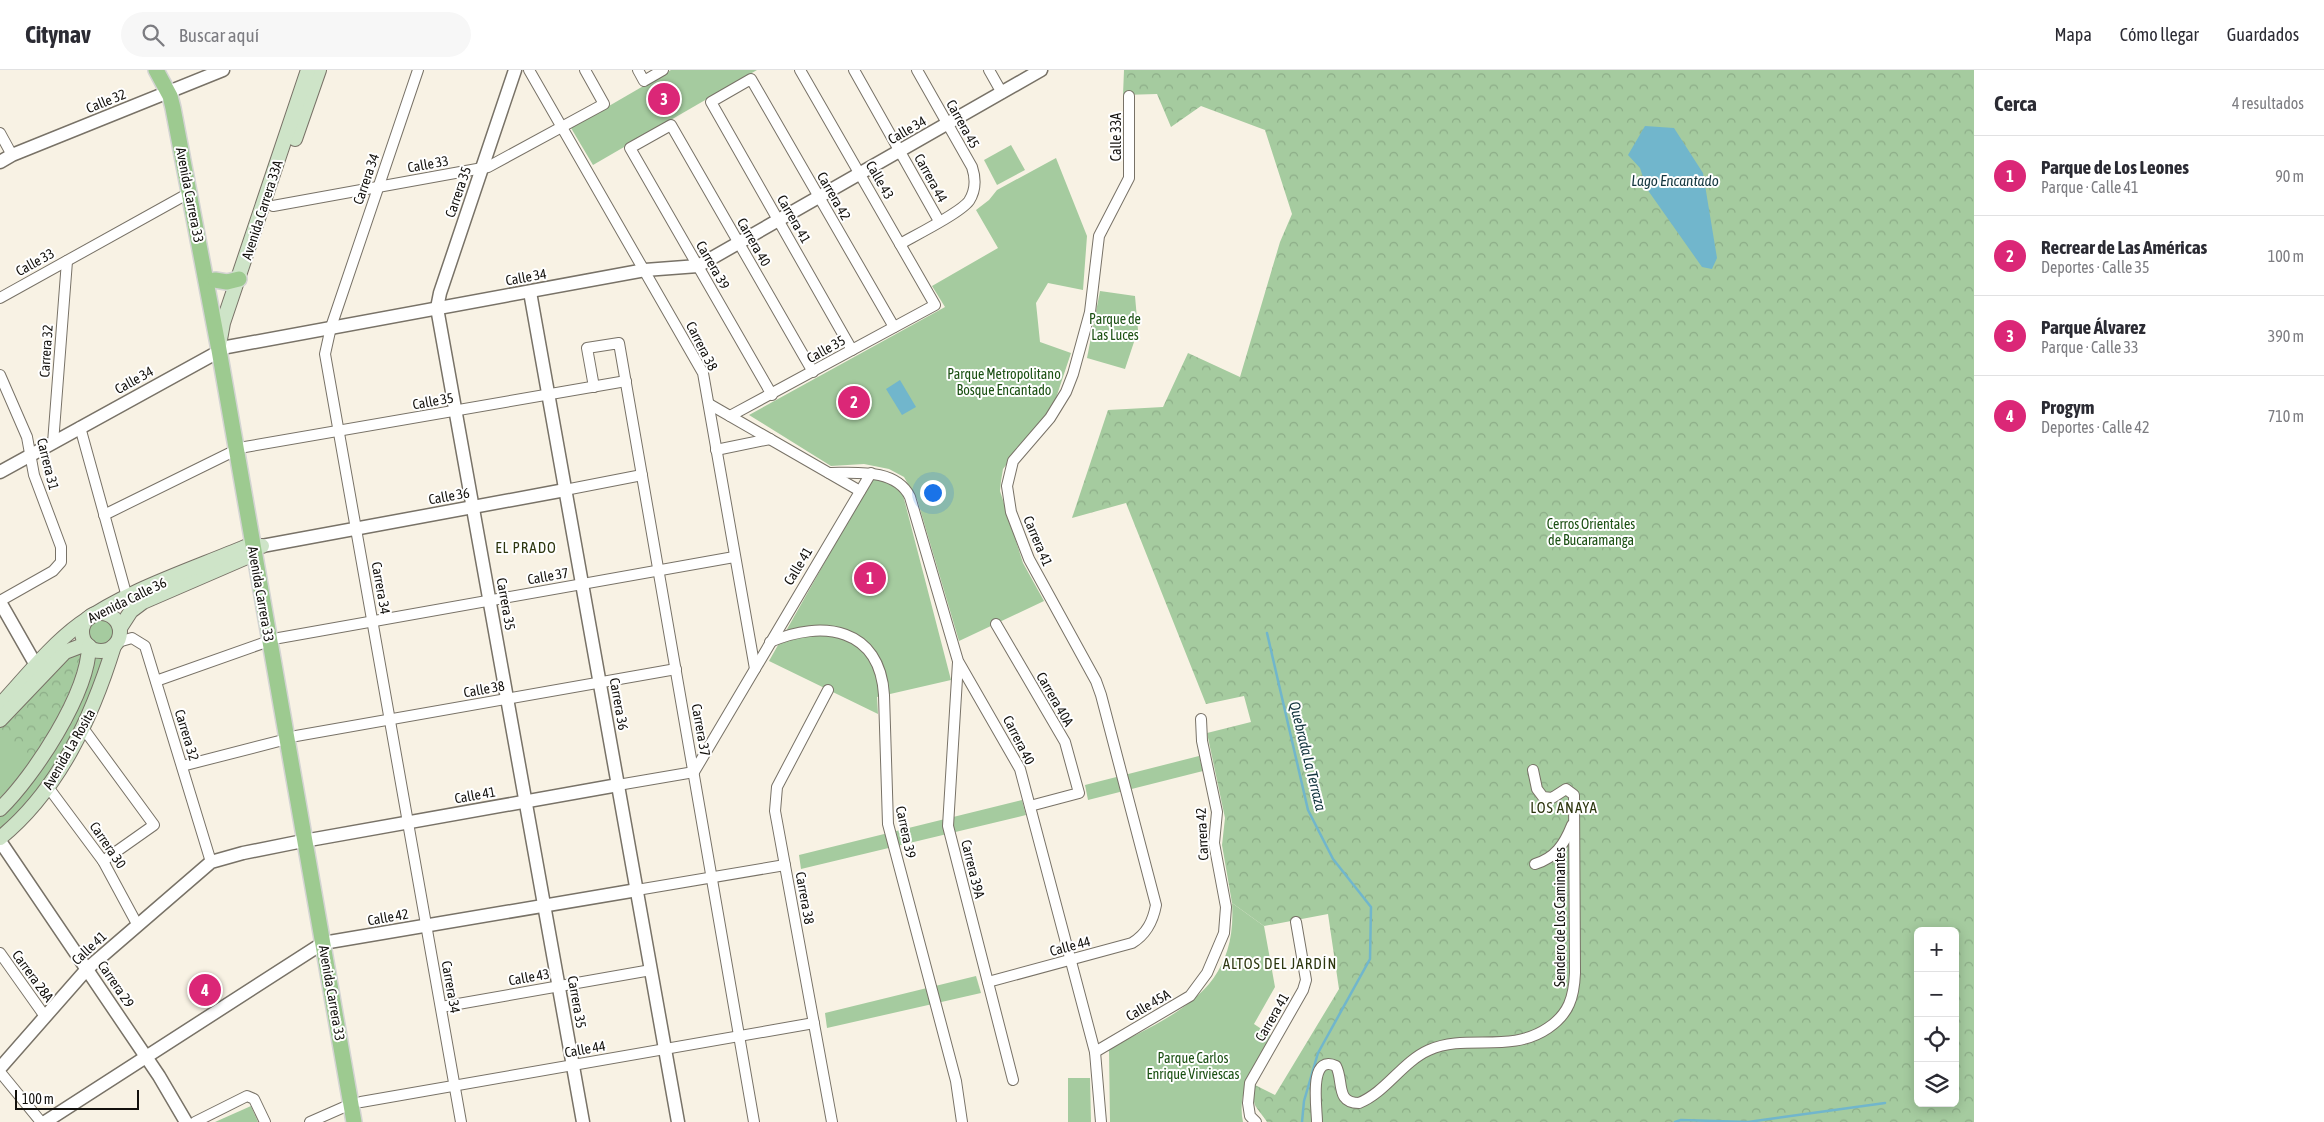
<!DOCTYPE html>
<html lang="es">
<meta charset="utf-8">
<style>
:root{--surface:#fff;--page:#f7f7f7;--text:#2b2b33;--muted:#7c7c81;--line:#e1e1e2;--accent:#db2777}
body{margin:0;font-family:"Asap Condensed",sans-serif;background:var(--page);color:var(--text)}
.controls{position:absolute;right:15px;bottom:15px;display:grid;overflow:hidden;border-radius:8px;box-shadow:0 2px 12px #0003}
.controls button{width:45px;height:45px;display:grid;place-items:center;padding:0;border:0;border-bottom:1px solid var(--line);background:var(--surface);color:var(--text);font:25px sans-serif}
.scale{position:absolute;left:15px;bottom:12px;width:124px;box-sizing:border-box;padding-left:5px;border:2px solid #12100c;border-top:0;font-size:14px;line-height:18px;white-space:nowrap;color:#12100c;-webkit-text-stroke:4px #fff;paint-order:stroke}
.you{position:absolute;left:932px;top:422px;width:18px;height:18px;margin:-12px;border:4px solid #fff;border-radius:50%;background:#1a73e8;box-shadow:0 0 0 8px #1a73e833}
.badge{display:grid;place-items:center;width:32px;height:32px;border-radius:50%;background:var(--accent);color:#fff;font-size:16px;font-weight:700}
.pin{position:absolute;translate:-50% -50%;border:2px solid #fff;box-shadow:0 1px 5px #0006}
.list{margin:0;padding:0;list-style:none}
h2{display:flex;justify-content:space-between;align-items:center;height:65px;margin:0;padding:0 20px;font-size:21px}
h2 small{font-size:16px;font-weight:400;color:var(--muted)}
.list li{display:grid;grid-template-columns:32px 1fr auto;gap:15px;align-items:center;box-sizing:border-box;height:80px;padding:0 20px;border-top:1px solid var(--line)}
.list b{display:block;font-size:19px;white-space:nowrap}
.list p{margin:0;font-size:16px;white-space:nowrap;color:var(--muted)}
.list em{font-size:16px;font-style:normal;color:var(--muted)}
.icon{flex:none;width:28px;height:28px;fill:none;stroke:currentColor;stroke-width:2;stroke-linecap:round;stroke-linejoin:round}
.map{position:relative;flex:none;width:1974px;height:1052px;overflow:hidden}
header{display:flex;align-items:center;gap:30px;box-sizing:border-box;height:70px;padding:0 25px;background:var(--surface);border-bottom:1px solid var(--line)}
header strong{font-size:24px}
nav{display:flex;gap:28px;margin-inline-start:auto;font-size:18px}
.search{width:350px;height:45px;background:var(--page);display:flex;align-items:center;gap:12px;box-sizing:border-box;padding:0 18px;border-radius:28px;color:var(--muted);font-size:19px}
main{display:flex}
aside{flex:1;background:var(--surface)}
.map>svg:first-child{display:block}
</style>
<header>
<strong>Citynav</strong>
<div class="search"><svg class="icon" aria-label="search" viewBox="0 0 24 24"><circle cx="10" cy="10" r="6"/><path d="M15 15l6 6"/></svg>Buscar aquí</div>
<nav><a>Mapa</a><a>Cómo llegar</a><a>Guardados</a></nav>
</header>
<main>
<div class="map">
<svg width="1974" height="1052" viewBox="0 0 1974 1052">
<defs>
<pattern id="forest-crowns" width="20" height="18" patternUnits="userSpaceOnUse" patternTransform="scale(1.25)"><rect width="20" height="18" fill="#a5cb9f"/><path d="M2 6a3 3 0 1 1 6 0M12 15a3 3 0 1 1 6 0" fill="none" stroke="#8dad88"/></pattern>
</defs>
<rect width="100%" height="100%" fill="#f8f2e4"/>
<!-- green -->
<g fill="#a5cb9f">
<polygon points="671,0 757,0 593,95 571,58"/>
<polygon points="1011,75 1025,100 997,115 984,90"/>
<polygon points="1056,88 1087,166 1083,220 1048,213 1036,233 1040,272 1071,283 1054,334 1003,399 1001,411 1000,421 1023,493 1044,531 959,571 917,429 904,407 889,399 864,394 831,396 749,345 945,237 932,216 998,178 976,140 989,130 997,120"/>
<polygon points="1100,221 1135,226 1138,260 1125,299 1087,288"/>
<polygon points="873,407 898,417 903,425 951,610 877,627 878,644 769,591"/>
<circle cx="101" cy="562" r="14"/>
<polygon points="93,584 105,586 88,640 36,726 0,763 0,744 9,736"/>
<path d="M 78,601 C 60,648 34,692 0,728 L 0,657 Z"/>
<polygon points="1199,686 1203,701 1088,730 1085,715"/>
<polygon points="1022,730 1026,745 801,799 799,785"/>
<path d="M 1232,833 L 1264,856 L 1275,917 L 1254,954 L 1272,966 C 1257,993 1236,1020 1243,1052 L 1110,1052 L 1109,979 C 1174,944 1238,922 1232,833 Z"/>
<polygon points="976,906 981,923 827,958 825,943"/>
<polygon points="1068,1008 1090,1008 1091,1052 1068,1052"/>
<polygon points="251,1036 258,1052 215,1052"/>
</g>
<!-- forest -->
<g fill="url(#forest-crowns)" fill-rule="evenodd">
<path d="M 1124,0 L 1974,0 L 1974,1052 L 1267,1052 C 1256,1035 1251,1038 1255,1015 L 1275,1025 L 1339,919 L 1328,844 L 1264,856 L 1232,833 L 1222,775 L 1225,748 L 1207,663 L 1251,652 L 1244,626 L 1206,634 L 1126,433 L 1072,448 L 1108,340 L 1163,337 L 1188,283 L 1240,307 L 1280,172 L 1292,144 L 1265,60 L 1201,36 L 1171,57 L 1157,24 L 1123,25 ZM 1918,861 L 1955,861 L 1955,1033 L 1918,1033 Z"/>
<path d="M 84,580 C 72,619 57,652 34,685 L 19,680 L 0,657 L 73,581 Z"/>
</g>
<!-- water -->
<g fill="#71b6cc">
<polygon points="1645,56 1674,58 1703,103 1717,188 1712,199 1702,197 1647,119 1640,98 1628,85"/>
<polygon points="900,310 916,337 902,345 886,319"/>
</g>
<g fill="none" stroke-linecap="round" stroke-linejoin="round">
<!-- stream -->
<g stroke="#71b6cc" stroke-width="2.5">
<polyline points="1267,563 1308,740 1333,789 1371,837 1370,889 1318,983 1304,1031 1302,1052"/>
<polyline points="1675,1052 1681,1050 1748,1052 1885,1033"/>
</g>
<defs>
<g id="minor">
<polyline points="418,0 331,257 325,284 461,1052"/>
<polyline points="529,0 703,303 755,599"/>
<polyline points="638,0 644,11 663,0"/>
<polyline points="854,0 939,151"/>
<polyline points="989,0 1002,23"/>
<polyline points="0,63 12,85"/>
<polyline points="273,136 488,97 604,34 585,0"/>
<path d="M 900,174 C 916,165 960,143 969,131 C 976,120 976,109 972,97 L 917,0"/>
<polyline points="0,228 189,123"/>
<polyline points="852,280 711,32 751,9 894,257"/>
<polyline points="0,305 27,367 34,405 61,477 61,492 53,501 0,531"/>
<polyline points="594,317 587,278 619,273 754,1052"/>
<polyline points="772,325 630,78 671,55 813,302"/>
<polyline points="709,334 860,421"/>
<polyline points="730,346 935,235 800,0"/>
<polyline points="80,357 127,527"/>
<polyline points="53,373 67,191"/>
<polyline points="245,377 626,311"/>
<polyline points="716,380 770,369"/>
<path d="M 829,403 C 855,403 896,398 910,427 L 958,591 L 1020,699 L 1095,982 L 1101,1052"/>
<polyline points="565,420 642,405"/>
<polyline points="104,445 236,380"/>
<polyline points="996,554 1065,672 1079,723 1030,736"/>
<polyline points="279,568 734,487"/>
<polyline points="118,572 132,568 145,576 211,792"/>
<path d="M 770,572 C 823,549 880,558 884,625 L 888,754 L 956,1011 L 962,1052"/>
<polyline points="958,592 948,756 1013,1010"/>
<polyline points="156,611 269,571"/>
<polyline points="828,620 777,717 775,741 832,1052"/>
<polyline points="83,658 154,755 103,791"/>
<polyline points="296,666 676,599"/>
<polyline points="182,696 287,669"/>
<polyline points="618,715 694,702 871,403"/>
<polyline points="48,717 103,791 137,854"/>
<path d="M 1535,794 C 1555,788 1564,775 1572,755"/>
<polyline points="637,820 785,795"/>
<polyline points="0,883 44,945"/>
<path d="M 988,912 L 1132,873 C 1147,864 1153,851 1156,835 L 1101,625 L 1096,611 L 1029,489 L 1011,442 L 1007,416 L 1013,391 L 1050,348 L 1066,322 L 1073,304 L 1090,242 L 1099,166 L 1129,108 L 1129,26"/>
<polyline points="441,937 651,900"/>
<polyline points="1095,982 1190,926 1207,903 1224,863 1226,837 1214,773 1217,742 1202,671 1201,649"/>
<polyline points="0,1002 41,1052"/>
<polyline points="361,1032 814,953"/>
<polyline points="195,1052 247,1026 254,1029 265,1052"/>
<polyline points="310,1052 351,1034"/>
<polyline points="1256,1052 1250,1046 1248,1033 1250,1013 1303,920 1306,910 1296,852"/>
<path d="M 1317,1052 C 1317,1038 1308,983 1336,996 C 1344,1011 1335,1033 1359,1033 C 1386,1022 1402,992 1429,980 C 1467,963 1510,984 1548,958 C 1569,944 1574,927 1575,903 L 1574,725 L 1566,719 L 1552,728 L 1543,727 L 1537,719 L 1533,700"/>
</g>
<g id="tertiary">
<polyline points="515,0 440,223 437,238 583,1052"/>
<polyline points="0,92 12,85 223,0"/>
<polyline points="530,222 678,1052"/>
<polyline points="0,402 227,277 645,200 698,196 1041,0"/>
<polyline points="262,476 565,420"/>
<polyline points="0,532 37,597"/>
<polyline points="0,771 159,1006 186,1052"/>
<polyline points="0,998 87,899 211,792 243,783 298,772 618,715"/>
<polyline points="45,1052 323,873 637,820"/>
</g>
<g id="secondary">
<polyline points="295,69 319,0"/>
<polyline points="219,275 223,253 308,0"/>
<circle cx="101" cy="562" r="19"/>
<polyline points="120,558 131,541 143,532 247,487 252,481"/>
<path d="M 0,635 C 25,608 50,576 80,554 C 125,521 193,499 245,477 L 262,476"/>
<polyline points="0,650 65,582 86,574"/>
<path d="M 0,739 C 34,706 88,624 89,576"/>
<path d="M 0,768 C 59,720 92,647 114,576"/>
</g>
<g id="primary">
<polyline points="156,0 170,26 173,38 219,280 354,1052"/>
<polyline points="215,210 227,212 239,209"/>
</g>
</defs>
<!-- minor casing -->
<use href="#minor" stroke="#787267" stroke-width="12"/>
<!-- tertiary casing -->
<use href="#tertiary" stroke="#787267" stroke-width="15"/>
<!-- secondary casing -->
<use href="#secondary" stroke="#787267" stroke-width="16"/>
<!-- primary casing -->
<use href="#primary" stroke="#d4d4d3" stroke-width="18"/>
<!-- minor -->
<use href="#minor" stroke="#fff" stroke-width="10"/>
<!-- tertiary -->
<use href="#tertiary" stroke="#fff" stroke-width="12"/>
<!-- secondary -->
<use href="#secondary" stroke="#cee4c8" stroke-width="14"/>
<!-- primary -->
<use href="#primary" stroke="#9dca90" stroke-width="15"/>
</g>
<g text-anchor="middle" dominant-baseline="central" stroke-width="4" stroke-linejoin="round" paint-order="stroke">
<!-- street labels -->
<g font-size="14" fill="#12100c" stroke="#fff">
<text transform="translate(106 31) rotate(-22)">Calle 32</text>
<text transform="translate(963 54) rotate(61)">Carrera 45</text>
<text transform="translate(907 60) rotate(-30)">Calle 34</text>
<text transform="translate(1116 67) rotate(-90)">Calle 33A</text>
<text transform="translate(428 94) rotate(-10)">Calle 33</text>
<text transform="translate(931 108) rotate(61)">Carrera 44</text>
<text transform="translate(366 109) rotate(-71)">Carrera 34</text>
<text transform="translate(880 110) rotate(60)">Calle 43</text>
<text transform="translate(458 122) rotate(-71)">Carrera 35</text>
<text transform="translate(190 125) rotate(79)">Avenida Carrera 33</text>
<text transform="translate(834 126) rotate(60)">Carrera 42</text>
<text transform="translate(262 140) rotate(-72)">Avenida Carrera 33A</text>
<text transform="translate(794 149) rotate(60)">Carrera 41</text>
<text transform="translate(754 172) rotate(60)">Carrera 40</text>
<text transform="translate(35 192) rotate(-29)">Calle 33</text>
<text transform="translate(713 195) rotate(60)">Carrera 39</text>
<text transform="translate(526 207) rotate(-10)">Calle 34</text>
<text transform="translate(702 276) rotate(63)">Carrera 38</text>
<text transform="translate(826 279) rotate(-29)">Calle 35</text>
<text transform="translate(46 281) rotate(-86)">Carrera 32</text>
<text transform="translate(134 310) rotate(-29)">Calle 34</text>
<text transform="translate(433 331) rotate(-10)">Calle 35</text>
<text transform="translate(48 394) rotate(76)">Carrera 31</text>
<text transform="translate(449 426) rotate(-10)">Calle 36</text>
<text transform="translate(1038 471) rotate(67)">Carrera 41</text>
<text transform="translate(798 496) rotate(-59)">Calle 41</text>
<text transform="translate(548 506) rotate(-10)">Calle 37</text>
<text transform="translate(381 518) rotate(80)">Carrera 34</text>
<text transform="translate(261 524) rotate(80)">Avenida Carrera 33</text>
<text transform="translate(127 530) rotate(-26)">Avenida Calle 36</text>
<text transform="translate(506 534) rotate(80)">Carrera 35</text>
<text transform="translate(484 619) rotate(-10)">Calle 38</text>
<text transform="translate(1055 629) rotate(60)">Carrera 40A</text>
<text transform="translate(619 634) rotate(80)">Carrera 36</text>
<text transform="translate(701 660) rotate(80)">Carrera 37</text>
<text transform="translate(187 665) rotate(73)">Carrera 32</text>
<text transform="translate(1019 670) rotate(63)">Carrera 40</text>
<text transform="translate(69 679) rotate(-60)">Avenida La Rosita</text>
<text transform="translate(475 725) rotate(-10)">Calle 41</text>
<text transform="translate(906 762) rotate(78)">Carrera 39</text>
<text transform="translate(1202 764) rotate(-93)">Carrera 42</text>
<text transform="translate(108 775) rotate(56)">Carrera 30</text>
<text transform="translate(973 799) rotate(76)">Carrera 39A</text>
<text transform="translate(805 828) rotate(80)">Carrera 38</text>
<text transform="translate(388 847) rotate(-10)">Calle 42</text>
<text transform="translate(1560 847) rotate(-90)">Sendero de Los Caminantes</text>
<text transform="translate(1070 876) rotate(-15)">Calle 44</text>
<text transform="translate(89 878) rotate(-43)">Calle 41</text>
<text transform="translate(33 906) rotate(54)">Carrera 28A</text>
<text transform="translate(529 907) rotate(-10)">Calle 43</text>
<text transform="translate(116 914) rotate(56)">Carrera 29</text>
<text transform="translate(451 917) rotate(80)">Carrera 34</text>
<text transform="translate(332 923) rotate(80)">Avenida Carrera 33</text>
<text transform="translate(577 932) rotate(80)">Carrera 35</text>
<text transform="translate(1148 935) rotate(-30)">Calle 45A</text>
<text transform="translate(1272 947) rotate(-60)">Carrera 41</text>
<text transform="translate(585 979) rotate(-10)">Calle 44</text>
</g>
<!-- park labels -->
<g font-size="14" fill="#1b5013" stroke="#fff">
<text x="1115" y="249">Parque de<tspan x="1115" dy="16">Las Luces</tspan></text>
<text x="1004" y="304">Parque Metropolitano<tspan x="1004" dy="16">Bosque Encantado</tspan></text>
<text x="1591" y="454">Cerros Orientales<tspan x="1591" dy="16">de Bucaramanga</tspan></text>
<text x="1193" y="988">Parque Carlos<tspan x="1193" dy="16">Enrique Virviescas</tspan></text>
</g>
<!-- water labels -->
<g font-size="15" font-style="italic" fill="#14363f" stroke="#fff">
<text x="1675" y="110">Lago Encantado</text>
<text transform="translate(1308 686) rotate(76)">Quebrada La Terraza</text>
</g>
<!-- neighbourhood labels -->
<g font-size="15" letter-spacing="1" fill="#2d360f" stroke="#fff">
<text x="526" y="477">EL PRADO</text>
<text x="1564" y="737">LOS ANAYA</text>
<text x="1280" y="893">ALTOS DEL JARDÍN</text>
</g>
</g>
</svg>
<div class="controls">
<button>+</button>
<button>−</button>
<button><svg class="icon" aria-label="locate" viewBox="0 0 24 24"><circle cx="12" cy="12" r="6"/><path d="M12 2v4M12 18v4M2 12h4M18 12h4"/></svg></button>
<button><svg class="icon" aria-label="layers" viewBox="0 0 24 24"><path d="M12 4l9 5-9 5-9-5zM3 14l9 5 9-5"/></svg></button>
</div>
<div class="scale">100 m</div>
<div class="you"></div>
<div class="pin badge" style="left:870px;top:508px">1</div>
<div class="pin badge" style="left:854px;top:332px">2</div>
<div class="pin badge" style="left:664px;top:29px">3</div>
<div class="pin badge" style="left:205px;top:920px">4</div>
</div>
<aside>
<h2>Cerca<small>4 resultados</small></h2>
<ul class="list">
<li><span class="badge">1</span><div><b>Parque de Los Leones</b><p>Parque · Calle 41</p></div><em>90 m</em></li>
<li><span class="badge">2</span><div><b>Recrear de Las Américas</b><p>Deportes · Calle 35</p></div><em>100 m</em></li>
<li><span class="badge">3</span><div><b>Parque Álvarez</b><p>Parque · Calle 33</p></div><em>390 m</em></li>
<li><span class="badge">4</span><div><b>Progym</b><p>Deportes · Calle 42</p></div><em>710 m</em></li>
</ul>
</aside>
</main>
